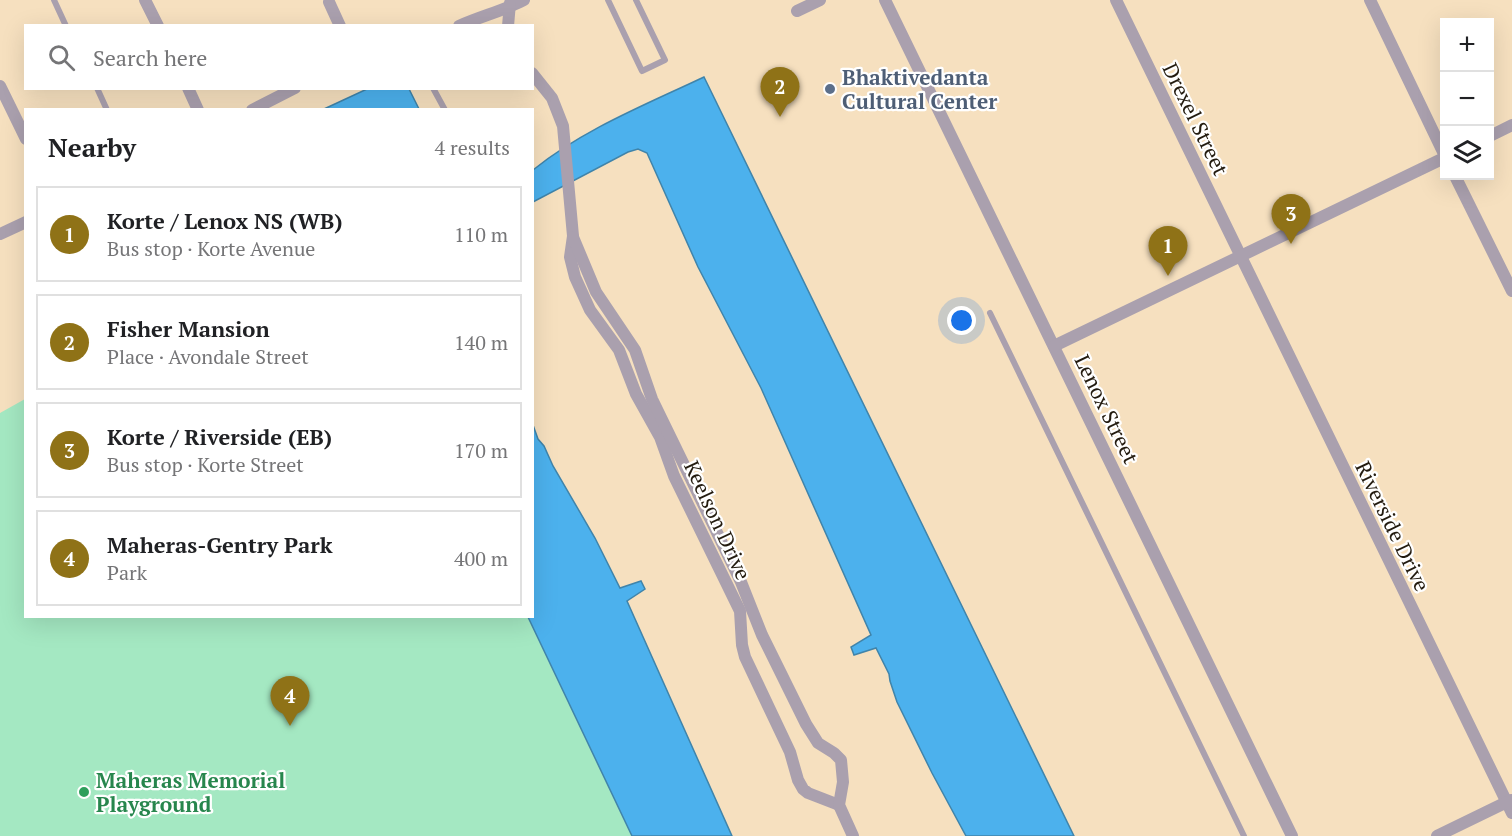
<!DOCTYPE html>
<meta charset="utf-8">
<style>
:root{--surface:#fff;--page:#f6f6f6;--text:#202124;--muted:#757577;--line:#e0e0e0;--accent:#8f7217}
body{margin:0;font-family:"PT Serif",serif;background:var(--page);color:var(--text)}
.controls{position:absolute;right:18px;top:18px;display:grid;overflow:hidden;border-radius:0px;box-shadow:0 6px 24px #0002}
.controls button{width:54px;height:54px;display:grid;place-items:center;padding:0;border:0;border-bottom:2px solid var(--line);background:var(--surface);color:var(--text);font:30px sans-serif}
.you{position:absolute;left:962px;top:321px;width:21px;height:21px;margin:-15px;border:4px solid #fff;border-radius:50%;background:#1a73e8;box-shadow:0 0 0 9px #1a73e833}
.badge{display:grid;place-items:center;width:39px;height:39px;border-radius:50%;background:var(--accent);color:#fff;font-size:20px;font-weight:700}
.pin{position:absolute;translate:-50% -50px;filter:drop-shadow(0 2px 3px #0008)}
.pin::after{content:'';position:absolute;top:32px;width:21px;height:18px;background:inherit;clip-path:polygon(0 0,100% 0,50% 100%)}
.list{margin:0;padding:0;list-style:none}
h2{display:flex;justify-content:space-between;align-items:center;height:78px;margin:0;padding:0 24px;font-size:26px}
h2 small{font-size:20px;font-weight:400;color:var(--muted)}
.list li{display:grid;grid-template-columns:39px 1fr auto;gap:18px;align-items:center;box-sizing:border-box;height:96px;margin:0 12px 12px;padding:0 12px;border:2px solid var(--line);border-radius:0px}
.list b{display:block;font-size:22px;white-space:nowrap}
.list p{margin:0;font-size:20px;white-space:nowrap;color:var(--muted)}
.list em{font-size:20px;font-style:normal;color:var(--muted)}
.icon{flex:none;width:33px;height:33px;fill:none;stroke:currentColor;stroke-width:2;stroke-linecap:round;stroke-linejoin:round}
.map{position:relative;flex:none;width:1512px;height:836px;overflow:hidden}
.search{position:absolute;background:var(--surface);box-shadow:0 6px 24px #0002;left:24px;top:24px;width:510px;height:66px;display:flex;align-items:center;gap:15px;box-sizing:border-box;padding:0 21px;border-radius:0px;color:var(--muted);font-size:22px}
.panel{position:absolute;background:var(--surface);box-shadow:0 6px 24px #0002;left:24px;top:108px;width:510px;height:510px;border-radius:0px}
.map>svg:first-child{display:block}
</style>
<div class="map">
<svg width="1512" height="836" viewBox="0 0 1512 836">
<rect width="100%" height="100%" fill="#f6e0bf"/>
<!-- green -->
<polygon fill="#a4e8c2" points="25,399 26,616 528,617 632,836 0,836 0,413"/>
<!-- water -->
<g fill="#4cb1ed" stroke="#4084aa" stroke-width="1.5">
<path d="M 704,77 L 1074,836 L 966,836 L 932,773 L 897,702 L 890,681 L 889,674 L 876,648 L 854,655 L 851,647 L 871,635 L 761,388 L 698,267 L 647,153 L 638,149 L 628,152 L 533,202 L 533,170 C 584,129 645,105 704,77 Z"/>
<polygon points="367,89 409,89 419,109 324,109"/>
<polygon points="533,425 538,439 544,446 553,466 595,538 620,588 641,581 645,589 627,601 732,836 632,836 528,617 532,616"/>
</g>
<g fill="none" stroke-linecap="round" stroke-linejoin="round">
<!-- service -->
<g stroke="#aaa0ae" stroke-width="6">
<polyline points="54,0 66,26"/>
<polyline points="608,0 642,71 665,60 636,0"/>
<polyline points="97,88 107,110"/>
<polyline points="433,88 445,110"/>
<polyline points="990,313 1244,836"/>
</g>
<!-- minor -->
<g stroke="#aaa0ae" stroke-width="12">
<polyline points="145,0 158,26"/>
<polyline points="885,0 1292,836"/>
<polyline points="1116,0 1512,813"/>
<polyline points="1370,0 1444,154"/>
<polyline points="329,2 340,26"/>
<polyline points="797,11 820,0"/>
<path d="M 459,26 C 481,16 503,11 524,0"/>
<polyline points="508,26 510,3"/>
<polyline points="532,73 552,98 563,126 573,236 570,257 575,277 590,310 619,350 636,394 660,437 674,476 740,611 742,645 745,657 790,752 798,780 803,789 808,793 839,805"/>
<polyline points="0,86 26,139"/>
<polyline points="188,88 198,110"/>
<polyline points="252,110 295,88"/>
<polyline points="1490,136 1512,125"/>
<polyline points="1455,176 1512,291"/>
<polyline points="0,234 26,222"/>
<polyline points="573,237 596,292 635,350 652,399 741,582 762,635 806,724 818,743 834,753 841,760 843,782 839,805 853,836"/>
<polyline points="1054,346 1444,158"/>
<polyline points="1437,836 1511,800"/>
</g>
</g>
<!-- markers -->
<circle fill="#5c6f8a" stroke="#fff" stroke-width="2" cx="830" cy="89" r="6"/>
<circle fill="#2e9e5b" stroke="#fff" stroke-width="2" cx="84" cy="792" r="6"/>
<g text-anchor="middle" dominant-baseline="central" stroke-width="4.5" stroke-linejoin="round" paint-order="stroke">
<!-- service labels -->
<g font-size="21" font-weight="bold" fill="#4e5e75" stroke="#fff" text-anchor="start">
<text x="842" y="77">Bhaktivedanta<tspan x="842" dy="24">Cultural Center</tspan></text>
</g>
<!-- street labels -->
<g font-size="21" fill="#231b0f" stroke="#fff">
<text transform="translate(1196 119) rotate(64)">Drexel Street</text>
<text transform="translate(1107 409) rotate(64)">Lenox Street</text>
<text transform="translate(718 520) rotate(65)">Keelson Drive</text>
<text transform="translate(1393 526) rotate(64)">Riverside Drive</text>
</g>
<!-- leisure labels -->
<g font-size="21" font-weight="bold" fill="#27864d" stroke="#fff" text-anchor="start">
<text x="96" y="780">Maheras Memorial<tspan x="96" dy="24">Playground</tspan></text>
</g>
</g>
</svg>
<div class="controls">
<button>+</button>
<button>−</button>
<button><svg class="icon" aria-label="layers" viewBox="0 0 24 24"><path d="M12 4l9 5-9 5-9-5zM3 14l9 5 9-5"/></svg></button>
</div>
<div class="you"></div>
<div class="pin badge" style="left:1168px;top:276px">1</div>
<div class="pin badge" style="left:780px;top:117px">2</div>
<div class="pin badge" style="left:1291px;top:244px">3</div>
<div class="pin badge" style="left:290px;top:726px">4</div>
<div class="search"><svg class="icon" aria-label="search" viewBox="0 0 24 24"><circle cx="10" cy="10" r="6"/><path d="M15 15l6 6"/></svg>Search here</div>
<section class="panel">
<h2>Nearby<small>4 results</small></h2>
<ul class="list">
<li><span class="badge">1</span><div><b>Korte / Lenox NS (WB)</b><p>Bus stop · Korte Avenue</p></div><em>110 m</em></li>
<li><span class="badge">2</span><div><b>Fisher Mansion</b><p>Place · Avondale Street</p></div><em>140 m</em></li>
<li><span class="badge">3</span><div><b>Korte / Riverside (EB)</b><p>Bus stop · Korte Street</p></div><em>170 m</em></li>
<li><span class="badge">4</span><div><b>Maheras-Gentry Park</b><p>Park</p></div><em>400 m</em></li>
</ul>
</section>
</div>
